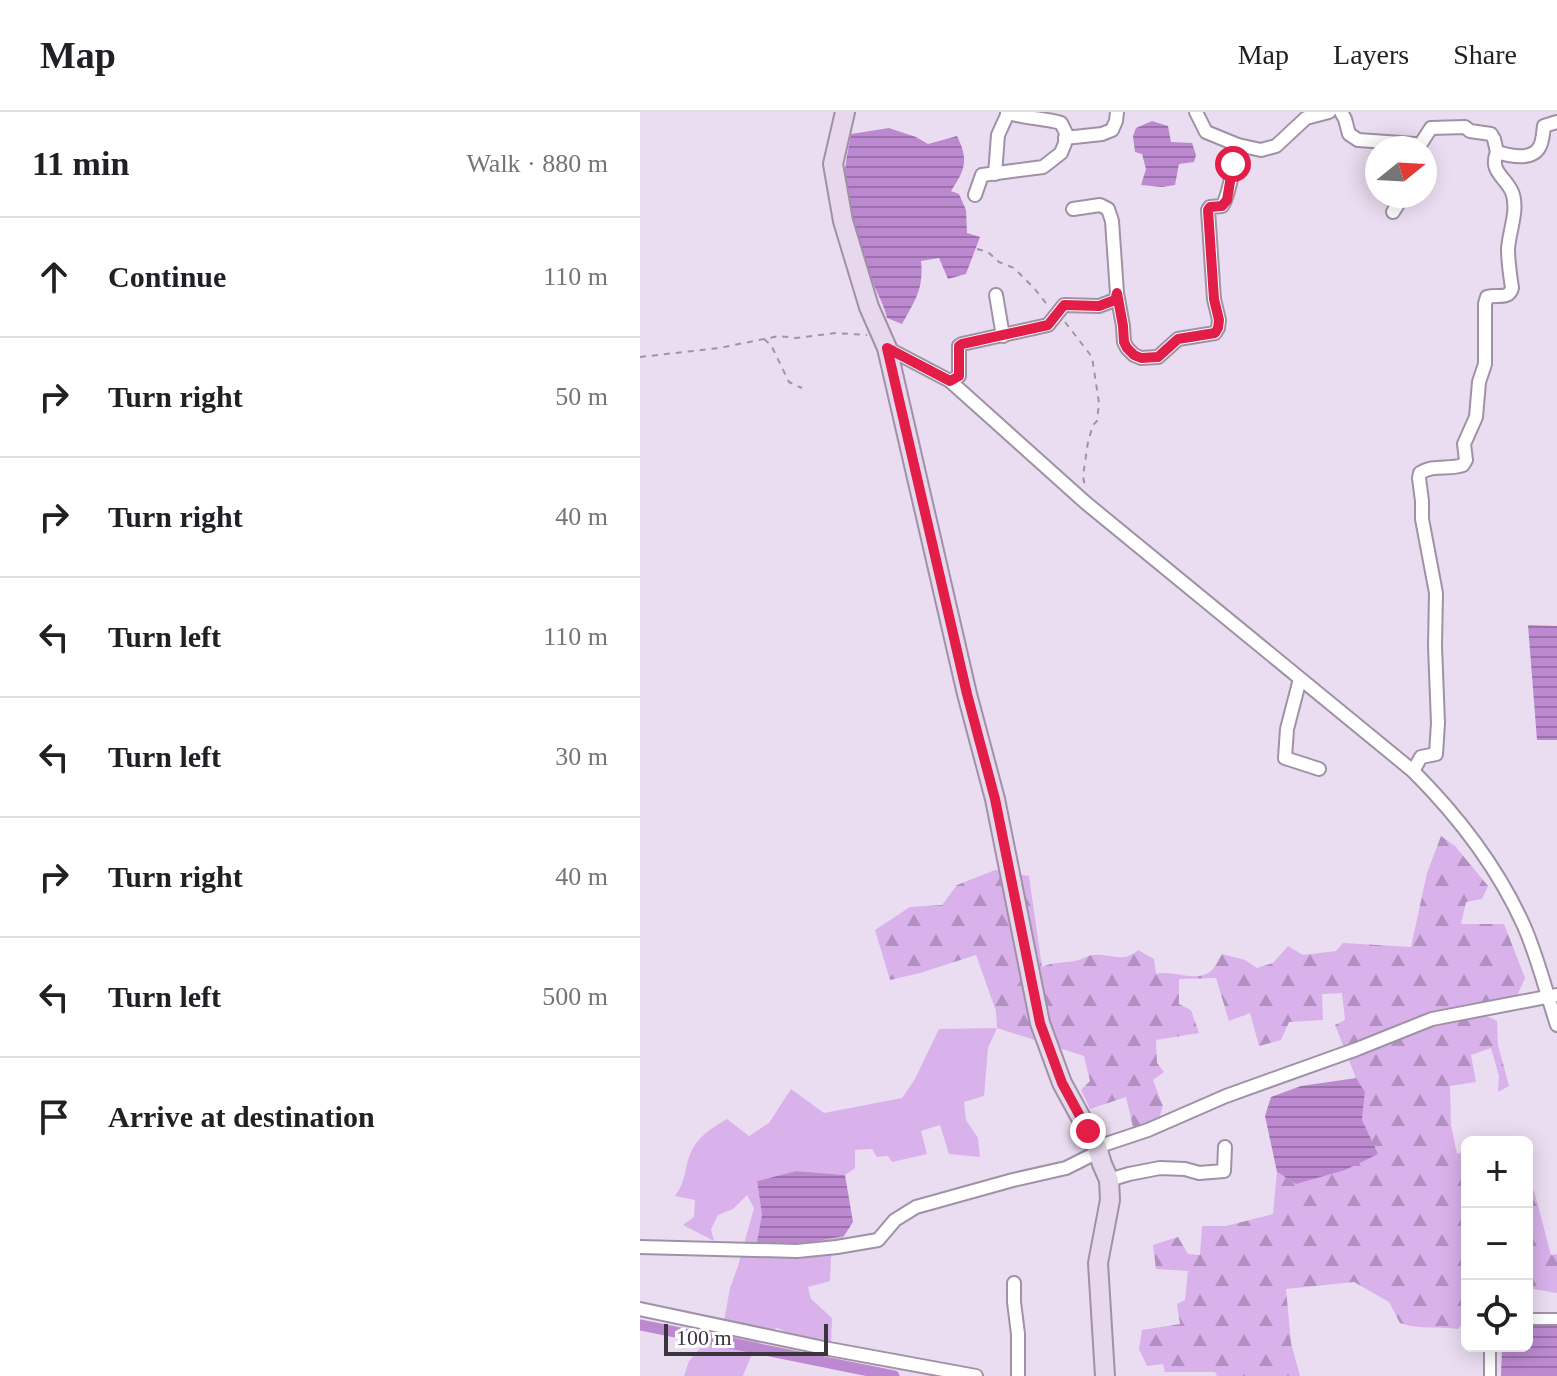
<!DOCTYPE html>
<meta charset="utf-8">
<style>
:root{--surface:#fff;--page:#f6f6f6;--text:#202124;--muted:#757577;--line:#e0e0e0}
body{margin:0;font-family:Georgia,serif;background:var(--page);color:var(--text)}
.controls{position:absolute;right:24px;bottom:24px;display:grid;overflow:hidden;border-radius:12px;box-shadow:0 4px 20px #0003}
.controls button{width:72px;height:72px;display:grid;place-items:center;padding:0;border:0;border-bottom:2px solid var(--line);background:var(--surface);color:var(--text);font:40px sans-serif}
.compass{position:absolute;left:725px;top:24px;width:72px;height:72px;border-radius:50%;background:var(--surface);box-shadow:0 4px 20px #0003;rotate:72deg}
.scale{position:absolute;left:24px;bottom:20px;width:164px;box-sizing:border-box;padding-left:8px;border:4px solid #3a353c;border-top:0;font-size:22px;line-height:28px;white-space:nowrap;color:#3a353c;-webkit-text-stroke:6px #fff;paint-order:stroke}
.stop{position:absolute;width:24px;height:24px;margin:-18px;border:6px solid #e11d48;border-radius:50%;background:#fff}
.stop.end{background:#e11d48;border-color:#fff;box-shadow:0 2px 8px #0008}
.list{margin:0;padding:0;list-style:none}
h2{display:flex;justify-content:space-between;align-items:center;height:104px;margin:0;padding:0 32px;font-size:34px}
h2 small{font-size:26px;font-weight:400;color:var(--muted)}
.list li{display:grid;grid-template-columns:52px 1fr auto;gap:24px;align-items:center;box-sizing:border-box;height:120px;padding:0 32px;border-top:2px solid var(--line)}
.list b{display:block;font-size:30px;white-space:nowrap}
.list em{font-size:26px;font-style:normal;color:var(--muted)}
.icon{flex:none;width:44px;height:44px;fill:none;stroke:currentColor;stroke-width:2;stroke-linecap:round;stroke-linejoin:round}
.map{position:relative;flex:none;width:917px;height:1264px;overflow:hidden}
header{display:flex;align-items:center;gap:48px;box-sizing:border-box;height:112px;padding:0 40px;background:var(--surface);border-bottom:2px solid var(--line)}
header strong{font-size:38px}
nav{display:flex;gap:44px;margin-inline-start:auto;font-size:28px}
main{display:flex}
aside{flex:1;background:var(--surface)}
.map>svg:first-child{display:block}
</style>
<header>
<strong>Map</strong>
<nav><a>Map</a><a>Layers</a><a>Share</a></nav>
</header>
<main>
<aside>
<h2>11 min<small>Walk · 880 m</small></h2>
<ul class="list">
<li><svg class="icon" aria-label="ahead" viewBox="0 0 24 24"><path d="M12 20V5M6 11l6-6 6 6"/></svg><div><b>Continue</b></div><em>110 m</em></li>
<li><svg class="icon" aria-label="right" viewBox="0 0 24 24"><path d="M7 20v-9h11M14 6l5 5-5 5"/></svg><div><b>Turn right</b></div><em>50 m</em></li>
<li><svg class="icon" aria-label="right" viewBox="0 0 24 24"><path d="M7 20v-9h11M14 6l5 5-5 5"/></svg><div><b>Turn right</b></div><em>40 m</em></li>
<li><svg class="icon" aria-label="left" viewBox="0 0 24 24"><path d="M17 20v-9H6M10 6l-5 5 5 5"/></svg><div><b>Turn left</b></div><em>110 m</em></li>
<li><svg class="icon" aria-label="left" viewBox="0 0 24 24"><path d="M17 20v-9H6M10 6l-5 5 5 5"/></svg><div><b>Turn left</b></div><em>30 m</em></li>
<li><svg class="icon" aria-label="right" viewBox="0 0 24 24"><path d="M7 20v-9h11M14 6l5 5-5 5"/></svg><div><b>Turn right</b></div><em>40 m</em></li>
<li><svg class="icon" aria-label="left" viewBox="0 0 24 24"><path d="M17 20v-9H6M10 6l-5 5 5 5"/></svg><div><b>Turn left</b></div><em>500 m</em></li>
<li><svg class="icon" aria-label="arrive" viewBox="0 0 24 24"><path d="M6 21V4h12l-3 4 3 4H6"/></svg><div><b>Arrive at destination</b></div></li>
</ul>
</aside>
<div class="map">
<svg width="917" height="1264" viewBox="0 0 917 1264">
<defs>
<pattern id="forest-firs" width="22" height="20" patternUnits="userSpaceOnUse" patternTransform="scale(2)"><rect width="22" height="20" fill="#d9b1eb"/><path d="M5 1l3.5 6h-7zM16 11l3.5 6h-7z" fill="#b191c0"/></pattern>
<pattern id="water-rules" width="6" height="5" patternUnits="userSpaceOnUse" patternTransform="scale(2)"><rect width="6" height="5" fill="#bc89d1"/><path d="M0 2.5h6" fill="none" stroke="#9a71ab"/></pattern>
</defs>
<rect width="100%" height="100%" fill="#ebddf1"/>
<!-- grass -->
<path fill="#d9b1eb" d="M 357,916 L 348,936 L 344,984 L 324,990 L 326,1008 L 338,1026 L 340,1045 L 309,1042 L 300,1013 L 281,1019 L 287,1042 L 252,1050 L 248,1044 L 237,1045 L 232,1037 L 215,1038 L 215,1056 L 205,1063 L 156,1059 L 117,1069 L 122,1103 L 151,1134 L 204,1124 L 197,1141 L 191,1145 L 190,1169 L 168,1175 L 171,1187 L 192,1206 L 191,1233 L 169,1230 L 137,1216 C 119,1221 110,1247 103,1264 L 44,1264 L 49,1249 L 84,1209 L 90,1176 L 98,1154 L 114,1096 L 107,1083 L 93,1097 L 78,1103 L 71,1117 L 74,1129 L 43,1113 L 54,1105 L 55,1088 L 35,1084 C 48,1067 44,1051 53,1036 C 61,1022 74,1015 87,1007 L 109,1024 L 129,1011 L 151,977 L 184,1001 L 262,986 L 275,967 L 299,917 Z"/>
<!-- forest -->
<g fill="url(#forest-firs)">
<path d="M 801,724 L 815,734 L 848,774 L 842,787 L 826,790 L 821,812 L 864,812 L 885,866 L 873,893 L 846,904 L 857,909 L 858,933 L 869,974 L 858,980 L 859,964 L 851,936 L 831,943 L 836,970 L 810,974 L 811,1013 L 817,1042 L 827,1038 L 827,1193 L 823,1211 L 818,1217 C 798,1214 780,1218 760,1211 L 749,1190 L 714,1170 L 646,1177 L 651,1231 L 660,1264 L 577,1264 L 575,1260 L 525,1260 L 523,1252 L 507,1254 L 499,1237 L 502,1218 L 540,1212 L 537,1192 L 545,1188 L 548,1159 L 516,1157 L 513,1133 L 538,1125 L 548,1142 L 560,1143 L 562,1114 L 586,1114 L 633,1102 L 637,1060 L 656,1072 L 722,1008 L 725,980 L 716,966 L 695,913 L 705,908 L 702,881 L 682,882 L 683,908 L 649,910 L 641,928 L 619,934 L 610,901 L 589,909 L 576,866 L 539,867 L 539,892 L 551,898 L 559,921 L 516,928 L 517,951 L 524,960 L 513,968 L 523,994 L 519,1007 L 493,1015 L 486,985 L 450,997 L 441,978 L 450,969 L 444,944 L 357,916 L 356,899 L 336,843 L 280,861 L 250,868 L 235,818 L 270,795 L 302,793 L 317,773 L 355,758 L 389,764 L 402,855 C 412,850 423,851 435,849 C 441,848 447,843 454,843 C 471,841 483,852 498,838 L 514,847 L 516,862 C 531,857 559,872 572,858 C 576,854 579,847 582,842 L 605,848 L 617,856 L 633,851 L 648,834 L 663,843 L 696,839 L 703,831 L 771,835 L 787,761 Z"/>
<polygon points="887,1061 895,1082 911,1143 917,1142 917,1181 887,1176"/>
</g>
<!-- water -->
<g fill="url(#water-rules)">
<polygon points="512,9 528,14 531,30 552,31 556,43 554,50 539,52 535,73 522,75 501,73 506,57 502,42 495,40 493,24 496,16"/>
<path d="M 249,16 L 276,25 L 288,32 L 317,24 C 329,48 325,58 311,79 L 319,82 L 326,98 L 327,121 L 340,125 L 326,162 L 308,167 L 299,146 L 281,149 C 284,177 275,188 262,212 L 247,206 C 244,193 238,183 233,171 C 222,144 211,114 206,86 C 202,65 207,43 211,22 Z"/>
<polygon points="888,513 917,514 917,628 897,628"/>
<polygon points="716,966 725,980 722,1008 738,1042 705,1058 656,1072 637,1060 625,1004 631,985 661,974"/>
<polygon points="156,1059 205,1063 213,1110 204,1124 151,1134 117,1130 122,1103 117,1069"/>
<polygon points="887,1209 917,1210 917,1264 861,1264 862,1234 887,1234"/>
</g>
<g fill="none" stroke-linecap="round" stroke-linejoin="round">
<!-- canal -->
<polyline stroke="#bc89d1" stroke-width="11" points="0,1213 254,1264"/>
<defs>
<g id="pedestrian">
<polyline points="887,1207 917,1207"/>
<polyline points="850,1234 850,1264"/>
</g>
<g id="minor">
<polyline points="556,0 566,20 598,33 621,38 636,34 666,6 689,0"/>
<polyline points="701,0 705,7 709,22 718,28 775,32 776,36"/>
<polyline points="425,26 462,22 472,18 476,9 477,0"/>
<polyline points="778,36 791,16 825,15 830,19 851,22 854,27 857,40"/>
<polyline points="355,62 358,23 368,1"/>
<path d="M 335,83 L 342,63 L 403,55 L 421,41 L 425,31 L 426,21 L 421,11 C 405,6 380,6 367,0"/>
<polyline points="753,100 763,84"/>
<path d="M 477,181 L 483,214 L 484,230 L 487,236 L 494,243 L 501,246 L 518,245 L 538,227 L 575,221 L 578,216 L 579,208 L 574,187 L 568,98 L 570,95 L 582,94 C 589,85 595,46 598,33"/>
<polyline points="356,183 363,224"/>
<path d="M 247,236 L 310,269 L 446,391 L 773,659 C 817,703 858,756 884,814 C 898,846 906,880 917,913"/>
<polyline points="310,269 319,264 319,234 322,232 408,213 424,193 459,194 475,188 477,181 472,109 468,97 460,93 433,97"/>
<polyline points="660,567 647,617 645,646 679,657"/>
<path d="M 773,659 L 781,645 L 796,642 L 798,611 L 795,534 L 796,481 L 782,407 L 782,389 L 779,366 L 780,361 C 793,352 809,358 823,353 L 826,348 L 824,332 L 836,305 L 839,270 L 845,252 L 845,192 L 847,185 C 857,182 869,188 872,176 C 870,163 868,150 868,137 C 869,119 879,98 872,80 C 865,64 849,60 857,40 C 870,44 893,49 900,34 C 903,28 903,20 904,14 L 917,10"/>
<polyline points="469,1068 489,1062 520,1056 545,1057 559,1061 584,1059 585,1035"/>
<polyline points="0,1135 157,1139 197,1135 238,1128 255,1108 276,1095 373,1068 426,1056 454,1042 457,1035 508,1018 586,984 717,937 792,907 917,883"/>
<polyline points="374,1171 374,1190 378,1222 378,1264"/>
<polyline points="0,1197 184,1236 336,1264"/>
</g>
<polyline id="secondary" points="205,0 193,52 203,109 229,195 247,236 327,582 355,687 400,911 422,971 457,1035 462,1052 469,1068 470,1088 458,1151 465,1264"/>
</defs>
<!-- pedestrian casing -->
<use href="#pedestrian" stroke="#9f92a5" stroke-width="14"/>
<!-- minor casing -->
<use href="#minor" stroke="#9f92a5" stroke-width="16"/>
<!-- secondary casing -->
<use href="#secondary" stroke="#9f92a5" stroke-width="22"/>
<!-- path -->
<g stroke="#9e94a2" stroke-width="2" stroke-dasharray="6 6" stroke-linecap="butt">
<polyline points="337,137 348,140 359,150 374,156 394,176 409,195"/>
<polyline points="425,210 452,245 459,291 457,309 453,313 448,330 443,364 445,375"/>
<polyline points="124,227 131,233 149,270 162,276"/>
<polyline points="0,245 79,236 139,224 156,226 196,221 227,223"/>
</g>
<!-- pedestrian -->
<use href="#pedestrian" stroke="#fff" stroke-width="10"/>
<!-- minor -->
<use href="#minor" stroke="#fff" stroke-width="12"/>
<!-- secondary -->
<use href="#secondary" stroke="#e7d8ee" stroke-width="18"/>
</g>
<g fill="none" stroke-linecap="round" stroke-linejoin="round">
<!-- route -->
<polyline stroke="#e11d48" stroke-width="10" points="448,1019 422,971 400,911 355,687 327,582 247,236 310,269 319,264 319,234 322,232 408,213 424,193 459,194 475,188 477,181 483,214 484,230 487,236 494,243 501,246 518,245 538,227 575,221 578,216 579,208 574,187 568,98 570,95 582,94 587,88 593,52"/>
</g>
</svg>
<div class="controls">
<button>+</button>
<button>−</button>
<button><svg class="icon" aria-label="locate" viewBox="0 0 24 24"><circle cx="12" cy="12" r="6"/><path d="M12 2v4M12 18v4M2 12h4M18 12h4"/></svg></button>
</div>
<svg class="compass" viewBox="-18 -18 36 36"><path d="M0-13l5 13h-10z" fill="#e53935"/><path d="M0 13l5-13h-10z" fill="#757577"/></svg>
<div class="scale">100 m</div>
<div class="stop" style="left:593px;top:52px"></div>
<div class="stop end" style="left:448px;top:1019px"></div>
</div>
</main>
